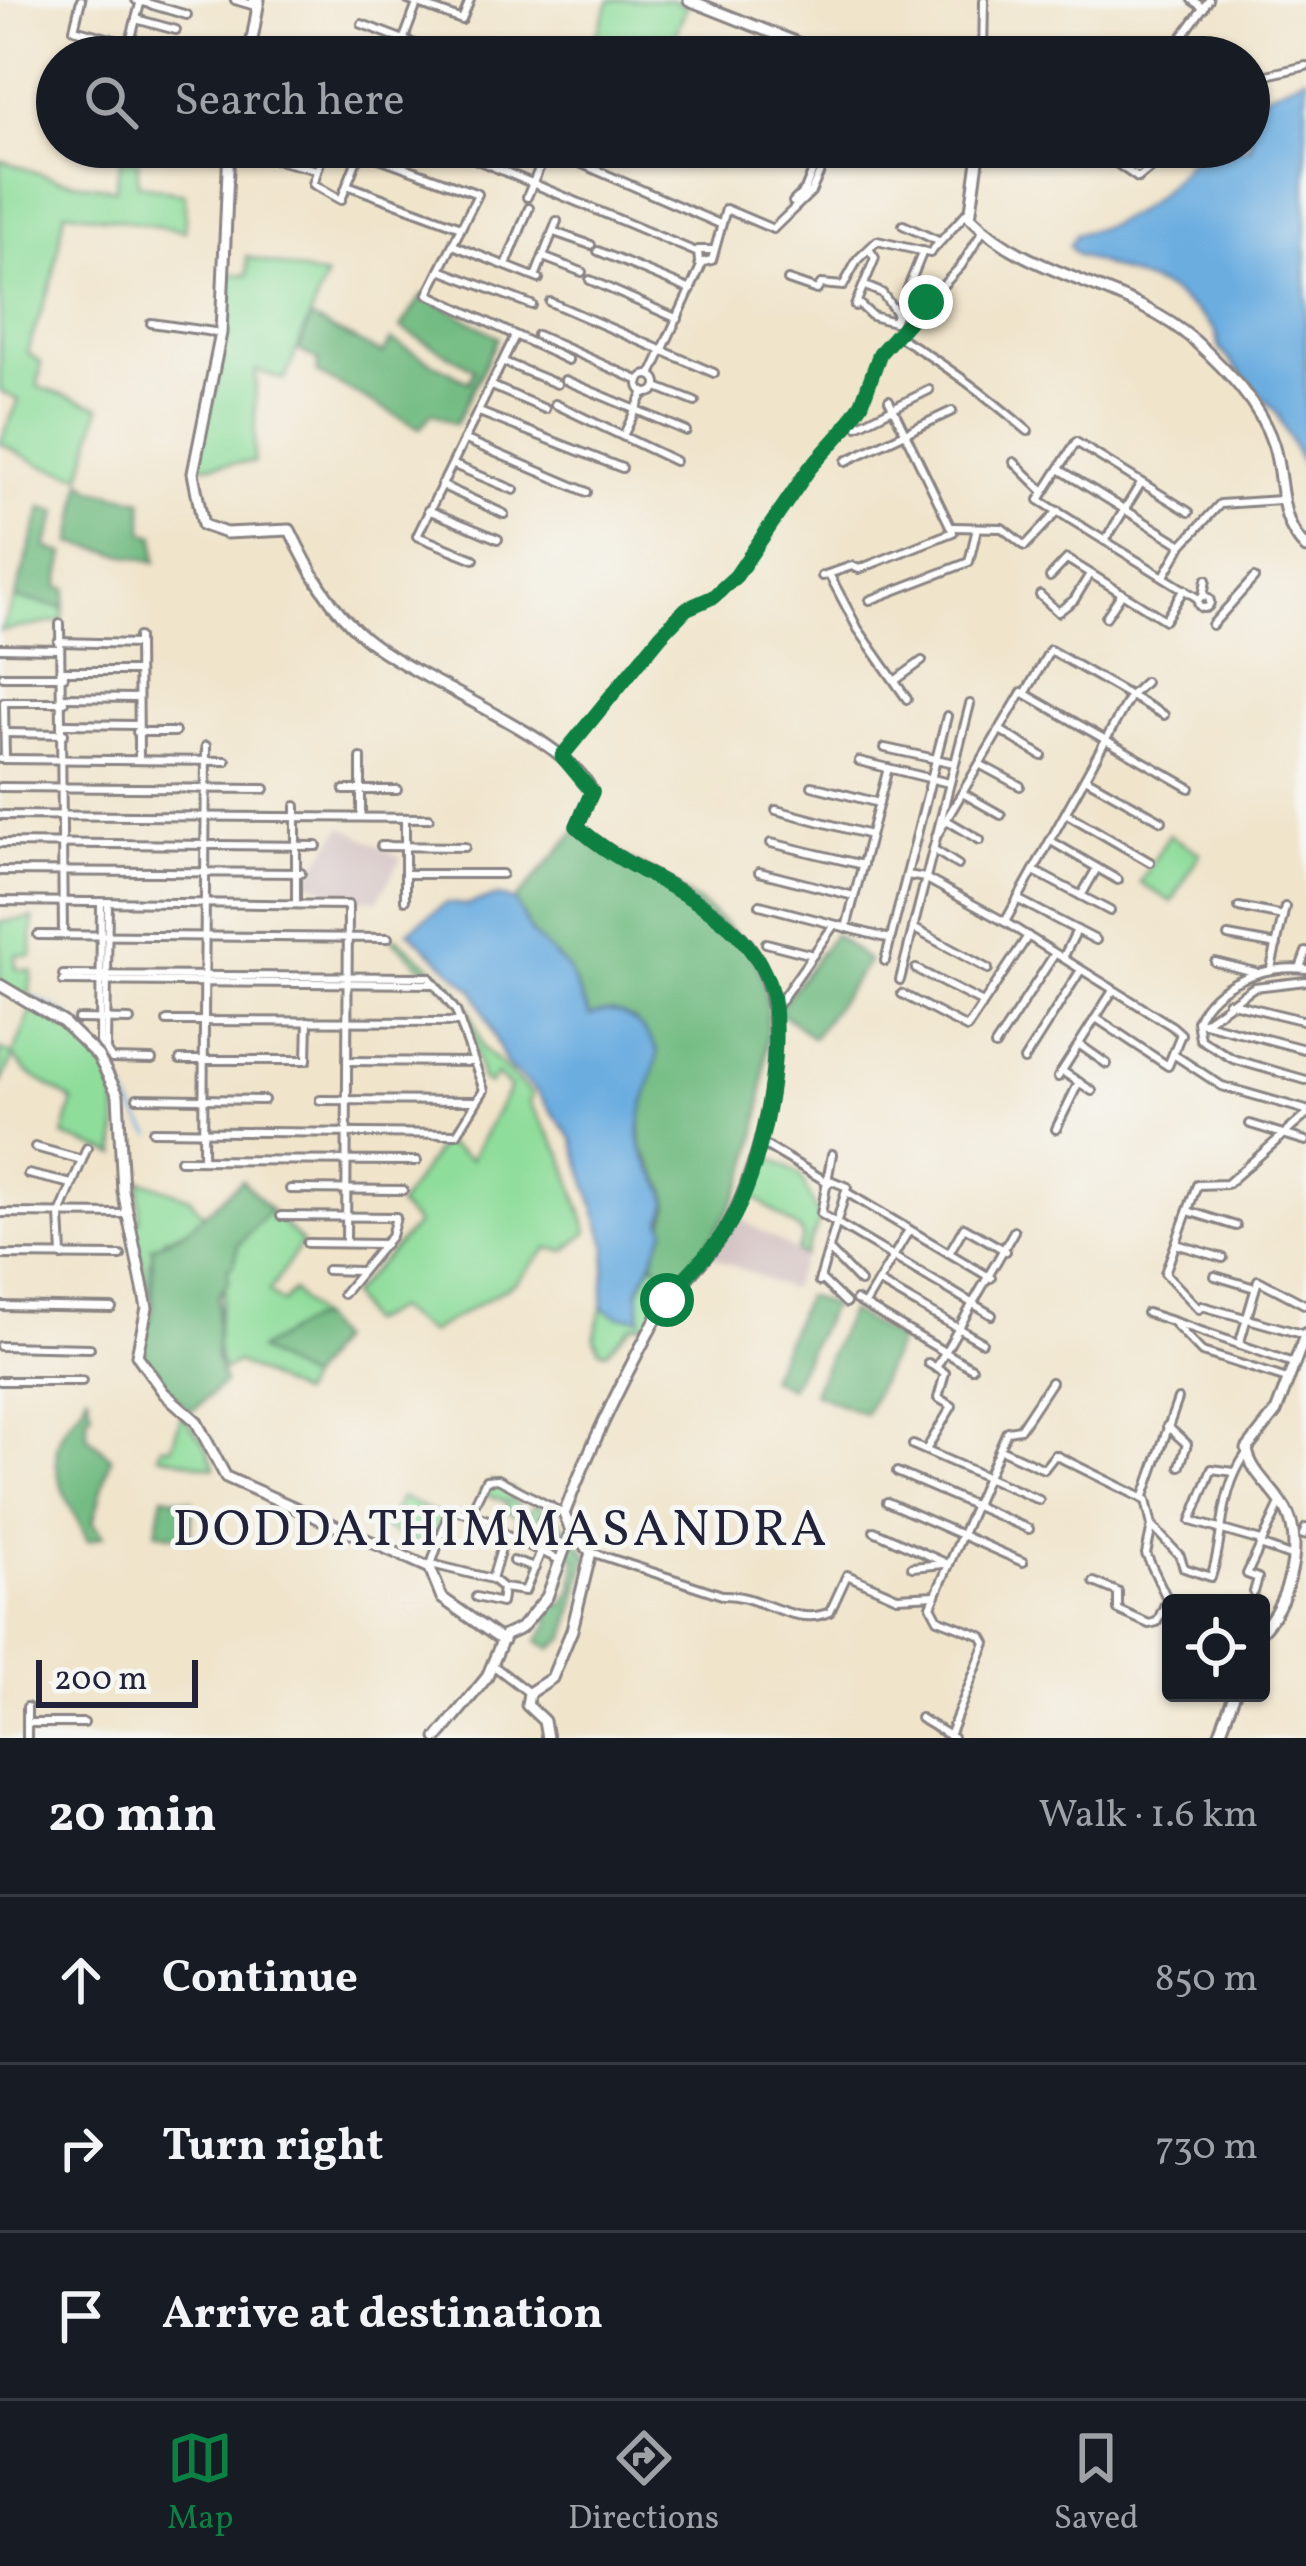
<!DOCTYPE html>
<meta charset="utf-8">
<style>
:root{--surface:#171b24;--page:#242831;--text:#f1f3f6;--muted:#9ea1a6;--line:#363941;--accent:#0b8043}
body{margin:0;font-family:Vollkorn,serif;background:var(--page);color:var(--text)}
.controls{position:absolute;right:36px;bottom:36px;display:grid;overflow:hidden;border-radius:12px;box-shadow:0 3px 9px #0004}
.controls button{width:108px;height:108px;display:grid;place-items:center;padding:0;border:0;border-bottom:3px solid var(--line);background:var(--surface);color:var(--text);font:60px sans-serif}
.scale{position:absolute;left:36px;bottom:30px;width:162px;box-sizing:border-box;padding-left:12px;border:6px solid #22223b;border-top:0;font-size:33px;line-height:42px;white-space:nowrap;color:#22223b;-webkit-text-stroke:9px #f6f6f2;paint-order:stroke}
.stop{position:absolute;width:36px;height:36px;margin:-27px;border:9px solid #0b8043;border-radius:50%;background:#fff}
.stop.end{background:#0b8043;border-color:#fff;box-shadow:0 3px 12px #0008}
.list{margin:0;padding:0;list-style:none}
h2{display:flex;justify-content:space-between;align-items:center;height:156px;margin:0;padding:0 48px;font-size:51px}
h2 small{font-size:39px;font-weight:400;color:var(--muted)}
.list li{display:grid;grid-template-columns:78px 1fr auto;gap:36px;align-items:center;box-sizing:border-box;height:168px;padding:0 48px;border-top:3px solid var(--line)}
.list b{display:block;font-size:45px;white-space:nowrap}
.list em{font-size:39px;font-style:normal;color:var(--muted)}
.icon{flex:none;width:66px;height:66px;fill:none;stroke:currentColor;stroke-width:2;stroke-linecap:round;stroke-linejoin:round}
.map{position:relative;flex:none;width:1306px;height:1738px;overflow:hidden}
.search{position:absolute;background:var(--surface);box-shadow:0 3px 9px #0004;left:36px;right:36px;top:36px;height:132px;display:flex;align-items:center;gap:30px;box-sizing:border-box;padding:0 42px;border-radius:66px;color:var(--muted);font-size:45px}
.sheet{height:660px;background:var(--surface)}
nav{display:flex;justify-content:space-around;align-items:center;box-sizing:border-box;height:168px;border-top:3px solid var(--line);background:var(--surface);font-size:33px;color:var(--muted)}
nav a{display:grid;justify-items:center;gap:6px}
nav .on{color:var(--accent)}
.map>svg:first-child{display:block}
</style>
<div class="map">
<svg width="1306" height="1738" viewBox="0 0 1306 1738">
<rect width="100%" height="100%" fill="#f6f6f2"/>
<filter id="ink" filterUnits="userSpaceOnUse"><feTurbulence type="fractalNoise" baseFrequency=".00833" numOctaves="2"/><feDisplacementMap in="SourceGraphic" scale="24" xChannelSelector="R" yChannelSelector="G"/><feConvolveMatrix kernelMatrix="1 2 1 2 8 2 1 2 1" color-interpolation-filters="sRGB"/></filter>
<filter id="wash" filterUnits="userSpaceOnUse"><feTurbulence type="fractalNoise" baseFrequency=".004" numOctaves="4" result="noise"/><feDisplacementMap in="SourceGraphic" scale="48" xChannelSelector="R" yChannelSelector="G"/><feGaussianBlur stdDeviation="2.7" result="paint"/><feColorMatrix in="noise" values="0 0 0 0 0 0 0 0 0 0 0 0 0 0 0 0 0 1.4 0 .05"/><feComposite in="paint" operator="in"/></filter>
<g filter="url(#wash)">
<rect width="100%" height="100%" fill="#f0e4cb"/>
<!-- industrial -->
<g fill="#d2bfc0">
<polygon points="342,826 401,858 378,900 347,898 306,881"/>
<polygon points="736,1216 804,1256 790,1290 711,1256"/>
</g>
<!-- green -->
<g fill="#8fdd9b" stroke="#58806b" stroke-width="3">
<polygon points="610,0 671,0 687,6 666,57 588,57"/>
<polygon points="121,158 138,161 138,184 185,194 185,231 65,211 53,278 27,352 41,363 38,387 100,407 82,476 41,465 0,443 19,400 0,391 0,160 56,179 115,189"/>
<polygon points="247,257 326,277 285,380 256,370 254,462 197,466 216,387 230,274 248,275"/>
<polygon points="15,598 64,608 62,621 0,631"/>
<polygon points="1169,835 1200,853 1172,902 1140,883"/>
<polygon points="33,918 32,956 16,955 16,969 32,971 29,998 0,983 0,922"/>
<polygon points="397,938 451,983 468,1006 483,1048 532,1095 529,1102 563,1156 588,1232 566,1251 548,1248 516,1282 429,1333 395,1309 367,1323 350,1295 417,1224 398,1206 442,1142 471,1159 510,1087 496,1075 489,1085 482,1080 464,1006 392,939"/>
<path d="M 33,1007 C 60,1019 106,1057 114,1088 C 119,1108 116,1134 117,1155 L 63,1136 L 73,1101 L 28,1073 L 14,1057 L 0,1085 L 0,1049 L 13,1055 Z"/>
<polygon points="764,1154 800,1175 820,1220 804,1256 797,1252 803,1238 800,1231 749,1193"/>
<polygon points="140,1180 190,1198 204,1216 185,1231 165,1237 150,1261 153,1311 133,1219 139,1220"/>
<path d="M 270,1210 L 302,1243 L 269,1292 L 282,1303 L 293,1291 L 319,1319 L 259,1350 L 307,1380 L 300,1395 L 237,1362 L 223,1370 C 207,1338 226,1297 228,1267 L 234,1264 L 237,1245 Z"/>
<polygon points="653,1262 673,1284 652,1322 632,1326 606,1352 600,1350 594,1339 602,1307 618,1316 641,1318 638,1293"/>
<polygon points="182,1414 206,1446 215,1468 158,1455 162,1446 171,1448"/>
<polygon points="492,1481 513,1490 511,1500 529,1514 535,1502 542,1506 536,1526 521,1522 521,1539 512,1534 518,1517 506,1511 507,1502 481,1493"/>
<polygon points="401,1497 443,1517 430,1548 385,1529"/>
</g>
<!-- forest -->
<g fill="#73bc83" stroke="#4a6f5f" stroke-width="3">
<polygon points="423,294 498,337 456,424 432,413 420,428 317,373 318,361 299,350 310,318 383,354 391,340 469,382 474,369 401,328"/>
<polygon points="82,481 92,489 142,500 144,533 155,536 156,562 72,543"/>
<polygon points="42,507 58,512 46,547 65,554 58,587 67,589 64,608 15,598"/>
<path d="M 577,830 C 630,862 724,905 755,960 C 771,989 767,1029 765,1060 C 757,1168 745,1202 673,1284 L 653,1262 L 669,1207 L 666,1190 L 642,1148 L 635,1020 L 612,1011 L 591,1017 L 568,969 L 533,935 L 515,901 Z"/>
<polygon points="834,934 868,961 813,1038 778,1010"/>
<polygon points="242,1180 270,1210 238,1245 234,1264 228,1268 229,1281 218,1296 216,1358 224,1383 192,1411 165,1389 139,1346 153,1311 152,1247 185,1231"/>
<polygon points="806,1296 832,1305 790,1388 769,1378"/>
<polygon points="849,1311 899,1340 865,1414 813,1393"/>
<polygon points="310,1319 319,1319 336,1340 307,1380 258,1350"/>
<path d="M 87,1392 L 92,1413 L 87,1416 L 87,1436 L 111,1457 L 93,1522 L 104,1536 L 88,1541 C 71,1505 39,1462 68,1423 C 78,1410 83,1409 87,1392 Z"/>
<polygon points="163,1496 192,1501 190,1539 156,1532"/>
<polygon points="554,1515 588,1554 566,1638 551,1649 538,1641 551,1621 540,1613 551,1601 563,1605 573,1589 576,1557 563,1552 566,1534 546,1522"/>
</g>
<!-- water -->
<g fill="#6cade0" stroke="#47688e" stroke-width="3">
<path d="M 1306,76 L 1306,472 L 1277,413 L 1220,349 L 1215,330 L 1196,311 L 1165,288 L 1077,255 L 1069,246 L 1076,234 C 1138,221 1162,195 1201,147 L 1249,147 L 1249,102 Z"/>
<path d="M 498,896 L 515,901 L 533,935 L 568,969 L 590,1016 C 620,1002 645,1025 658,1052 C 654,1082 633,1118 642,1149 C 650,1175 678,1191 662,1219 L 666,1229 L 638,1292 L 641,1318 L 618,1316 L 602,1307 L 607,1247 L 573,1140 L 538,1093 L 507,1065 L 474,991 L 408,931 L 446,903 L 466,905 Z"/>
</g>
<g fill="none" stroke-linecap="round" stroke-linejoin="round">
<!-- stream -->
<g stroke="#6cade0" stroke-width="3">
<polyline points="32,996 66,1014 95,1046"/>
<path d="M 107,1061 C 126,1087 131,1113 152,1135"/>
</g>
</g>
</g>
<g filter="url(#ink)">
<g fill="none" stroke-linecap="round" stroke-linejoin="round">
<defs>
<g id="street">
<polyline points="81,0 74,29 159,52"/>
<polyline points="136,0 187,15"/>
<polyline points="235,0 252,5 253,0"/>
<polyline points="408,0 462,20 470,0"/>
<polyline points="1192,0 1204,8"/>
<polyline points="136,19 176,30"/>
<polyline points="362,24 449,57"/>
<polyline points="1177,44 1192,57"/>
<polyline points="126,57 141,0"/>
<polyline points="397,57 417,4"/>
<polyline points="983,57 984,0"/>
<polyline points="1167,57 1209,0"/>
<polyline points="1249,79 1306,66"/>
<polyline points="325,147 313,184 341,200 362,147"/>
<polyline points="446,147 696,252"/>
<polyline points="543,147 720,224"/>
<polyline points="1093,147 1138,178 1176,147"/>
<polyline points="360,151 478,194 428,294 568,360"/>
<polyline points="1113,151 1138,169 1166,147"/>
<polyline points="265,157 317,170"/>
<polyline points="347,185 461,227"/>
<polyline points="527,197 547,150"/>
<polyline points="793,202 805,190 822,147"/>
<polyline points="903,225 938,241"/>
<polyline points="773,229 811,192 831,147"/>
<polyline points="554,232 591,245"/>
<polyline points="453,245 539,279"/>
<polyline points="711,250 698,250 699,263 712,260 726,209 773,229"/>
<polyline points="598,251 691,290"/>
<polyline points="543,257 582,272"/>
<polyline points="506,265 529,208"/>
<polyline points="440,270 532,305"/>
<polyline points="535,277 557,221"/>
<polyline points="590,280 678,319"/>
<polyline points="788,280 817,290 821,284 843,286 858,259 877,241 930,253 969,210"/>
<polyline points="865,286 882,293 897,314"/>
<polyline points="550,302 714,373"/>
<polyline points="857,302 872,316 894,322 923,251"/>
<polyline points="855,306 875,258 871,252"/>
<polyline points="151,323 221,333"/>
<polyline points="537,335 640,381"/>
<path d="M 896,335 C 945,364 985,394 1028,431"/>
<polyline points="504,362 557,384"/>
<circle cx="648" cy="384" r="9"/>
<polyline points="651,375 702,264"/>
<polyline points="565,380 686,431"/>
<polyline points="492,386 545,409"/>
<polyline points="657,387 695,402"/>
<polyline points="555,404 675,461"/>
<polyline points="479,412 622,468"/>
<polyline points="857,426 929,390"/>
<polyline points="625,432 644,392"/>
<polyline points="466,440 587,492"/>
<polyline points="846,461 952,411"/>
<polyline points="1014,462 1044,492"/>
<polyline points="454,465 514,490"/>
<polyline points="1059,469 1182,545"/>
<polyline points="441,485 504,514"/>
<polyline points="428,510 498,539"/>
<polyline points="1189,512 1076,442 1039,500 1199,599"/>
<polyline points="951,527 1002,528 1025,546 1058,511"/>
<polyline points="1105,541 1141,483"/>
<polyline points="474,559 417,536 515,336"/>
<polyline points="829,574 858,629 907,699"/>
<polyline points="822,576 852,566 859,569 953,532 889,400"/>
<polyline points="1164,576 1182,545 1220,504 1281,500"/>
<polyline points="1050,577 1067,559 1165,620 1184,589"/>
<polyline points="1040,595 1058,612 1074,600 1090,574"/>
<circle cx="1204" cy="602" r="6"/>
<polyline points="1203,596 1206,580"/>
<polyline points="870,600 969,562 977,528"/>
<polyline points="1106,617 1122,593"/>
<polyline points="60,624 63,935"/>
<polyline points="1212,625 1254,578"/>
<polyline points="138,637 139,759"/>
<polyline points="58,642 138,644"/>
<polyline points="0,648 58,649"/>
<polyline points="64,671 137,671"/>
<polyline points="3,676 64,676"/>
<polyline points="896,680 922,661"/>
<polyline points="1025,694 1050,650 1164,715"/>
<polyline points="64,697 137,698"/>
<polyline points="64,724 137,725"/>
<polyline points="1000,730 1042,756"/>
<polyline points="137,732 175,732"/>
<polyline points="5,733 64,734"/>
<polyline points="885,748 954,763"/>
<polyline points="562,756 661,635 685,609 714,597 736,576 809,469 844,431 862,403 880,353 961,266 983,231"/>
<polyline points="0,759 226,761"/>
<polyline points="5,759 4,702 64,702"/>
<polyline points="859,761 949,783"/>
<polyline points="981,765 1020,786"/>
<polyline points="1087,779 1162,821"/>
<polyline points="812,786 879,803"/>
<polyline points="0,787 265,789"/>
<polyline points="344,790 397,790"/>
<polyline points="964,794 1001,815"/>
<polyline points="776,810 870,835"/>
<polyline points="1067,814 1150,862"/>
<polyline points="0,815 429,818"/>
<polyline points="361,817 361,758"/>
<polyline points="948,821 980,840"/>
<polyline points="936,837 1022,692 1190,788"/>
<polyline points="1051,841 1118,880"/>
<polyline points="0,843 317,846"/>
<polyline points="771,843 863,865"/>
<polyline points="381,846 465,847"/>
<polyline points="933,849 958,865"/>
<polyline points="0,871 301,873"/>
<polyline points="1034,871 1110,911"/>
<polyline points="759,872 854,896"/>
<polyline points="405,874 502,874"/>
<polyline points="907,875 925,878 1005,922 1172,1026 1181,1034 1168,1066 1096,1018"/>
<polyline points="1081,896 1097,868"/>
<polyline points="405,900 405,819"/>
<polyline points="1019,900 1096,940"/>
<polyline points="0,901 348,905 346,1243"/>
<polyline points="101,902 100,1042 112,1059 152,1060"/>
<polyline points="296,904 296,806"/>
<polyline points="760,905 890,939"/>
<polyline points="1239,907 1283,916"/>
<polyline points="1005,922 1130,696 1145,682"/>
<polyline points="846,928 888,768"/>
<polyline points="913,928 988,969"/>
<polyline points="38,935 388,938"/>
<polyline points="1228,936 1277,945"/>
<polyline points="766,943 813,955"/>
<polyline points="1064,956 1077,930"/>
<polyline points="885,961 947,716"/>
<polyline points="1215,962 1255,972"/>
<polyline points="1271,968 1285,907"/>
<polyline points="1300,968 1306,952"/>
<polyline points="916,969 983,1003"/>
<path d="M 1306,969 C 1267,965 1214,981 1197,1021 L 1200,1039 L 1233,1059 L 1306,1080"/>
<polyline points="63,975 429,977 456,1011 484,1090 457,1134 153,1131"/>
<polyline points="900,980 970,704"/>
<polyline points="63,981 434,984"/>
<polyline points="902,994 967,1028 1028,936"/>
<polyline points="1228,1002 1306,1021"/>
<polyline points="774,1010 834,925"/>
<polyline points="78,1019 130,1020"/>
<polyline points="167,1021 460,1022"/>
<polyline points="1201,1022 1304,1049"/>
<polyline points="1203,1023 1254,987 1306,981"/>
<polyline points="1080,1045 1107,1064"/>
<polyline points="995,1046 1054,955"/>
<polyline points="106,1050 108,902"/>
<polyline points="1173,1054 1222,1086 1306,1110"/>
<polyline points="180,1060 307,1060 308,1021"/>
<polyline points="1024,1060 1079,973"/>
<polyline points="349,1061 471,1062"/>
<polyline points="1062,1071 1092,1091"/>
<polyline points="1058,1077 1112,992"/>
<polyline points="137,1098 264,1100"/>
<polyline points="320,1100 476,1101"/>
<polyline points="1250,1124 1306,1141"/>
<polyline points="1056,1129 1079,1082"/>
<polyline points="763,1144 829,1183"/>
<polyline points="35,1147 82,1160"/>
<polyline points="832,1154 821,1214 992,1315"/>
<polyline points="180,1160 417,1161"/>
<polyline points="203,1160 206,746"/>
<polyline points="28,1174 72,1184"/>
<polyline points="290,1189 403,1190"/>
<polyline points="846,1192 991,1278"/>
<polyline points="1188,1211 1236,1226"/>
<polyline points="0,1213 127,1214"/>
<polyline points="281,1216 396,1217 391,1236 343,1294"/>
<polyline points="307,1243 385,1244"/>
<polyline points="1176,1244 1223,1258"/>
<polyline points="829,1250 860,1282"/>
<polyline points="949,1253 964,1227 1006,1251"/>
<polyline points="0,1255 121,1256"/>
<polyline points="62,1256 60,1214 87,1148"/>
<polyline points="327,1270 360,1271"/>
<polyline points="1215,1276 1255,1288"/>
<polyline points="820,1278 846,1303"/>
<polyline points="819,1282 847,1187 830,1180"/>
<polyline points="878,1282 982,1342"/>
<polyline points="856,1300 972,1368"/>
<polyline points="865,1304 909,1230"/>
<polyline points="0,1306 112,1308"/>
<polyline points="1202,1306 1305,1335"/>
<polyline points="1199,1309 1165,1273 1197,1185 1227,1184 1306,1115"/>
<polyline points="1147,1313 1172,1321 1202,1352 1287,1379"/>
<polyline points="1172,1321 1293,1363"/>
<polyline points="1239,1345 1258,1280 1306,1305"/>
<polyline points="0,1346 90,1348"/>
<polyline points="936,1368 1014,1231"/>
<polyline points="0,1381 82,1381"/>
<polyline points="1167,1426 1187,1444 1180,1466"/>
<polyline points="913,1445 1039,1500"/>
<polyline points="1000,1449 1044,1469 1055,1455 1146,1500 1152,1526 1146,1554 1171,1607"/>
<polyline points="926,1450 952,1406 938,1398 945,1373 928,1363"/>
<polyline points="897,1472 1029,1529"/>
<polyline points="1234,1472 1212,1469 1191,1521 1261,1541"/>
<polyline points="1143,1499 1178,1399"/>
<polyline points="887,1502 1023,1562"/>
<polyline points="470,1514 497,1523 505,1535"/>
<polyline points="542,1520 550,1506"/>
<path d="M 1152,1526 L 1180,1556 L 1184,1568 L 1211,1577 C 1225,1538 1218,1492 1247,1453"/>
<polyline points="874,1531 948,1564"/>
<polyline points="1303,1535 1306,1528"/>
<polyline points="1260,1545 1293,1557"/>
<path d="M 591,1552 L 722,1595 C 759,1593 793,1628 830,1612 L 847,1575 L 897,1597 L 936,1595"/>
<polyline points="513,1561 535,1568"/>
<polyline points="431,1564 492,1579 505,1535 560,1560"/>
<polyline points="912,1567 944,1564"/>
<polyline points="430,1568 450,1509 470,1514 486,1480 498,1479 564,1514"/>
<polyline points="492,1579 503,1588 525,1591 540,1554"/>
<polyline points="1094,1582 1118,1592 1118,1610 1149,1624 1157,1622 1167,1600"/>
<polyline points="1254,1592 1258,1578 1247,1574 1281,1502"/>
<polyline points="476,1597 501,1603 503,1588"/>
<polyline points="494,1666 529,1693"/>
<polyline points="920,1718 953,1738"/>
<polyline points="28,1723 84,1723"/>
<polyline points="949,1736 986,1643 982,1636 938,1619 931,1606 1007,1431 1020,1429 1051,1382"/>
<polyline points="27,1738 27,1707"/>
</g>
<g id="secondary">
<polyline points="689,0 833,57"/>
<polyline points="249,57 259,0"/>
<path d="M 229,147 L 221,333 L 193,473 L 203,525 L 226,533 L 290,530 C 308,568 331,610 364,637 C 417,682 570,737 592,792 L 577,826 C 628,874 702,888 748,945 C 801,1011 764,1164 725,1231 C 706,1263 674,1286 653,1324 C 620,1385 589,1449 564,1514 L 571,1531 L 591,1552 L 572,1630 L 552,1678 L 529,1693 L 527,1705 L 544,1721 L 547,1738"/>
<path d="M 980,147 L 970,217 C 1032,280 1127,282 1195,341 C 1226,369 1260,404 1273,444 C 1285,480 1276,518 1306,548"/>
<polyline points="0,985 63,1022 98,1056 118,1095 123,1191 147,1308 137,1355 164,1393 196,1421 226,1477 430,1568 442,1598 503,1641"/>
<path d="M 1261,1631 C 1287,1605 1303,1549 1288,1514 C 1278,1491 1250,1474 1247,1449 L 1276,1412 L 1306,1333"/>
<polyline points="437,1738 487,1677 504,1636 521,1628 547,1597 571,1531"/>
<polyline points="1218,1738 1235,1693"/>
</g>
</defs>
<!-- street casing -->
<use href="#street" stroke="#898383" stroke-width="12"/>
<!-- secondary casing -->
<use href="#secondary" stroke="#898383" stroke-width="15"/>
<!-- street -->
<use href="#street" stroke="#fff" stroke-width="6"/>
<!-- secondary -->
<use href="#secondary" stroke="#fff" stroke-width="9"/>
</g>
</g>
<g fill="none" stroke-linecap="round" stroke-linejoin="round" filter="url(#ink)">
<!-- route -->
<path stroke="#0b8043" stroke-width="15" d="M 667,1300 C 683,1277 705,1259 721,1237 C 760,1184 780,1071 774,1006 C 771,976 752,947 730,927 C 684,885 622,869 577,826 L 592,792 L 562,756 L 661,635 L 686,609 L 713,597 L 736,576 L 809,469 L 844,430 L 862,403 L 880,353 L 926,302"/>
</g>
<g text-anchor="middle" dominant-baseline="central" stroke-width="10" stroke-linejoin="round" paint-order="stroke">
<!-- quarter labels -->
<g font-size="51" letter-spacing="3" fill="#22223b" stroke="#f6f6f2">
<text x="501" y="1531">DODDATHIMMASANDRA</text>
</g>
</g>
</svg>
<div class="controls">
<button><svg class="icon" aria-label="locate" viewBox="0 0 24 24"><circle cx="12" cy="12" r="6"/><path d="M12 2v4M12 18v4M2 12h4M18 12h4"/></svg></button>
</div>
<div class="scale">200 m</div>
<div class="stop" style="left:667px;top:1300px"></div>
<div class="stop end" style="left:926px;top:302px"></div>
<div class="search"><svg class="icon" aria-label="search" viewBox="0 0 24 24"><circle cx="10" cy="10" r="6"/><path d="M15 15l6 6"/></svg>Search here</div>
</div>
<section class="sheet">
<h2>20 min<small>Walk · 1.6 km</small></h2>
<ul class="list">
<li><svg class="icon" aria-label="ahead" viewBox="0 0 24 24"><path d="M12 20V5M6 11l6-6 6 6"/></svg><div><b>Continue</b></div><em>850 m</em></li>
<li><svg class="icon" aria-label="right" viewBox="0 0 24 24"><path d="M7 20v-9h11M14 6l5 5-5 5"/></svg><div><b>Turn right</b></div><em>730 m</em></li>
<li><svg class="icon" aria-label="arrive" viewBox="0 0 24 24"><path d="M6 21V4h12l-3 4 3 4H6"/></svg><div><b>Arrive at destination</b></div></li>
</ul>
</section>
<nav>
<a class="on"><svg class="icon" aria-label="map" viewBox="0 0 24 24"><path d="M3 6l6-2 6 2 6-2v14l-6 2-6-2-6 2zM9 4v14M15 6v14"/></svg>Map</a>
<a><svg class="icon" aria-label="directions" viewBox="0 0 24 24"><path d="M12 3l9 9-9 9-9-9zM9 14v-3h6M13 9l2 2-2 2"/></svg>Directions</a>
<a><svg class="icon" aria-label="saved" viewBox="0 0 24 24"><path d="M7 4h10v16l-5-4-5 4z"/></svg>Saved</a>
</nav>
